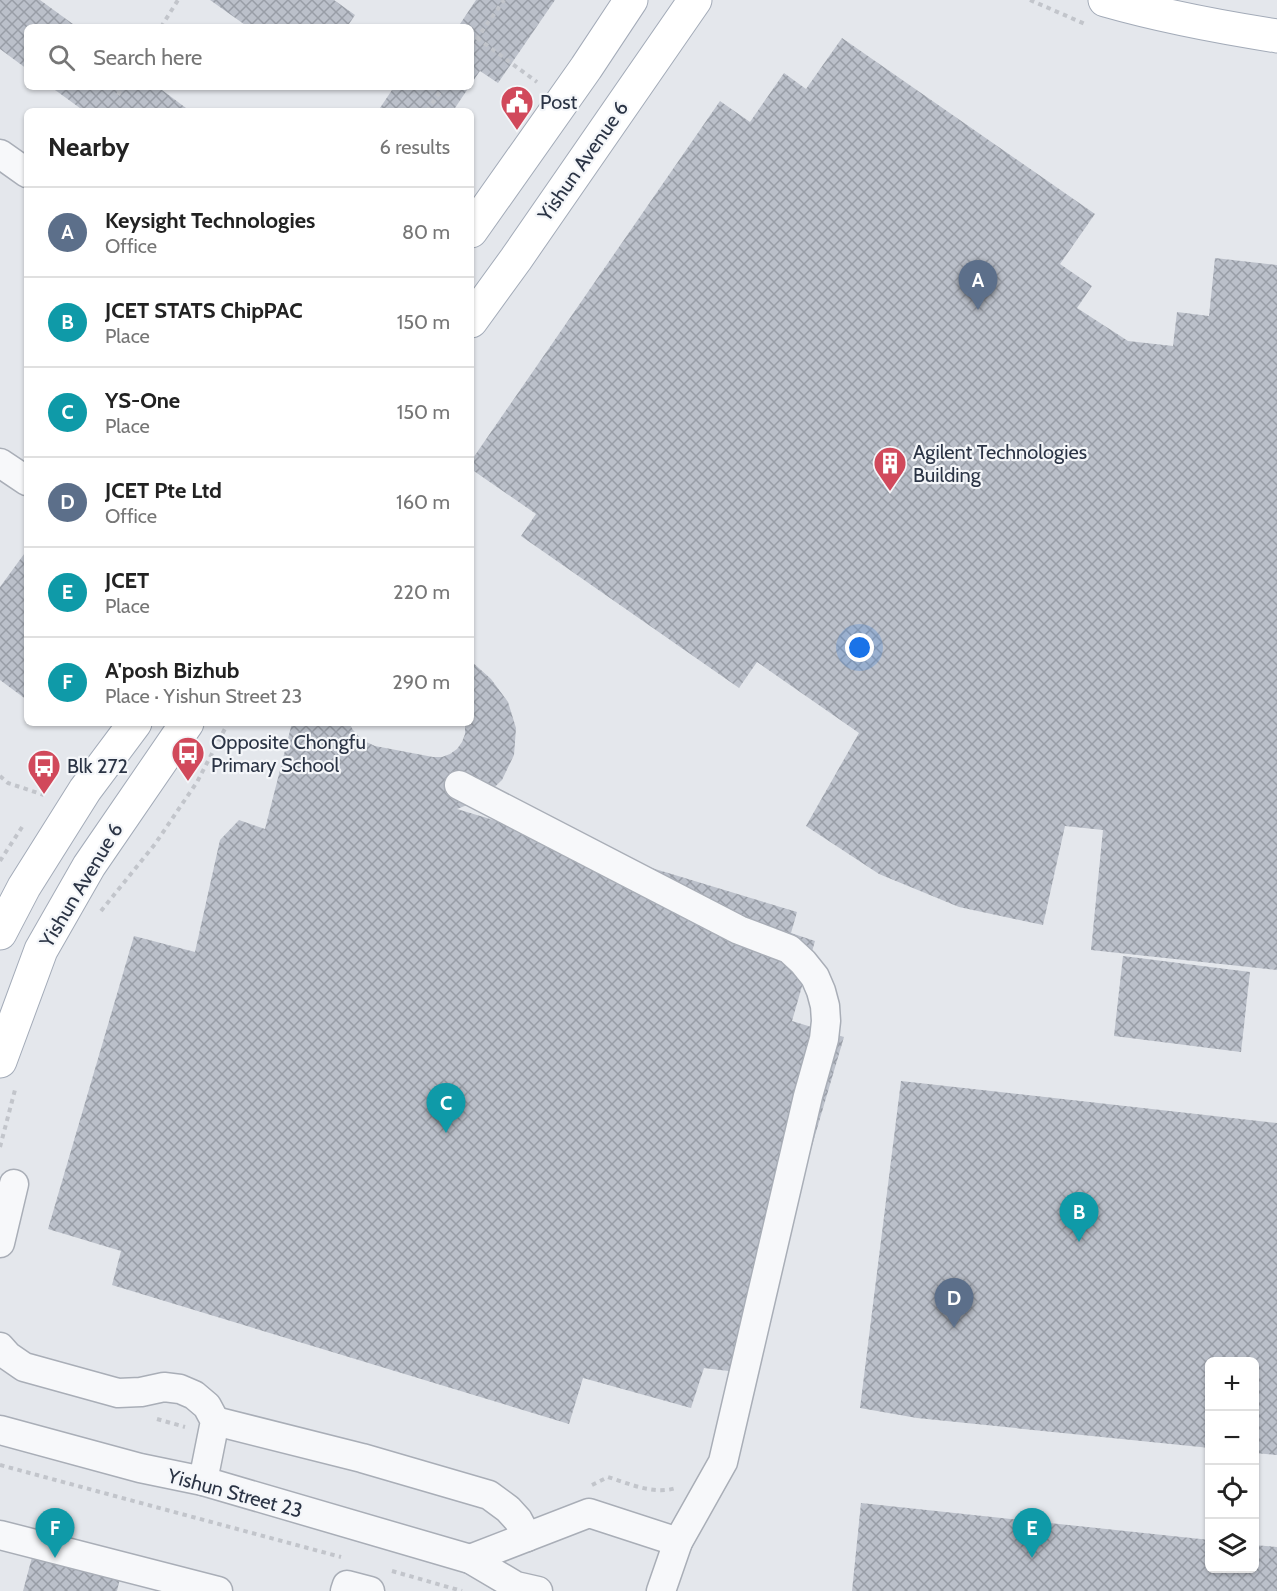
<!DOCTYPE html>
<meta charset="utf-8">
<style>
:root{--surface:#fff;--page:#f6f6f6;--text:#222;--muted:#767676;--line:#e0e0e0;--accent:#d1495b}
body{margin:0;font-family:Cabin,sans-serif;background:var(--page);color:var(--text)}
.controls{position:absolute;right:18px;bottom:18px;display:grid;overflow:hidden;border-radius:9px;box-shadow:0 2px 4px #0004}
.controls button{width:54px;height:54px;display:grid;place-items:center;padding:0;border:0;border-bottom:2px solid var(--line);background:var(--surface);color:var(--text);font:30px sans-serif}
.you{position:absolute;left:860px;top:648px;width:21px;height:21px;margin:-15px;border:4px solid #fff;border-radius:50%;background:#1a73e8;box-shadow:0 0 0 9px #1a73e833}
.badge{display:grid;place-items:center;width:39px;height:39px;border-radius:50%;background:var(--accent);color:#fff;font-size:20px;font-weight:700}
.pin{position:absolute;translate:-50% -50px;filter:drop-shadow(0 2px 3px #0008)}
.pin::after{content:'';position:absolute;top:32px;width:21px;height:18px;background:inherit;clip-path:polygon(0 0,100% 0,50% 100%)}
.list{margin:0;padding:0;list-style:none}
h2{display:flex;justify-content:space-between;align-items:center;height:78px;margin:0;padding:0 24px;font-size:26px}
h2 small{font-size:20px;font-weight:400;color:var(--muted)}
.list li{display:grid;grid-template-columns:39px 1fr auto;gap:18px;align-items:center;box-sizing:border-box;height:90px;padding:0 24px;border-top:2px solid var(--line)}
.list b{display:block;font-size:22px;white-space:nowrap}
.list p{margin:0;font-size:20px;white-space:nowrap;color:var(--muted)}
.list em{font-size:20px;font-style:normal;color:var(--muted)}
.icon{flex:none;width:33px;height:33px;fill:none;stroke:currentColor;stroke-width:2;stroke-linecap:round;stroke-linejoin:round}
.map{position:relative;flex:none;width:1277px;height:1591px;overflow:hidden}
.search{position:absolute;background:var(--surface);box-shadow:0 2px 4px #0004;left:24px;top:24px;width:450px;height:66px;display:flex;align-items:center;gap:15px;box-sizing:border-box;padding:0 21px;border-radius:9px;color:var(--muted);font-size:22px}
.panel{position:absolute;background:var(--surface);box-shadow:0 2px 4px #0004;left:24px;top:108px;width:450px;height:618px;border-radius:9px}
.map>svg:first-child{display:block}
</style>
<div class="map">
<svg width="1277" height="1591" viewBox="0 0 1277 1591">
<defs>
<pattern id="building-cross-hatch" width="8" height="8" patternUnits="userSpaceOnUse" patternTransform="scale(1.5)"><rect width="8" height="8" fill="#bbc0ca"/><path d="M0 0l8 8M0 8l8-8" fill="none" stroke="#989da6"/></pattern>
</defs>
<rect width="100%" height="100%" fill="#e4e7ec"/>
<!-- building -->
<g fill="url(#building-cross-hatch)">
<polygon points="0,0 40,0 77,27 27,27 27,69 0,49"/>
<polygon points="210,0 334,0 355,15 347,27 248,27"/>
<polygon points="476,0 555,0 498,83 480,71 471,84 471,27 458,27"/>
<polygon points="842,38 1095,214 1060,264 1092,286 1077,308 1128,341 1173,346 1177,312 1209,316 1215,258 1277,265 1277,970 1091,950 1103,830 1065,826 1043,925 959,907 879,874 806,826 859,733 757,662 739,688 521,536 536,514 471,469 471,461 720,101 750,122 784,73 806,89"/>
<polygon points="51,87 158,87 190,111 84,111"/>
<polygon points="394,87 469,87 453,111 378,111"/>
<polygon points="27,550 27,700 0,680 0,587"/>
<polygon points="471,661 491,679 508,702 516,728 514,755 502,780 482,799 457,809 797,912 791,933 815,941 792,1021 844,1037 745,1373 704,1368 691,1408 583,1378 569,1424 112,1285 121,1251 48,1229 134,936 195,952 220,840 239,820 265,829 292,723 349,723 353,730 362,740 375,746 433,757 442,757 450,754 457,749 462,742 465,734 465,723 471,723"/>
<polygon points="1123,956 1250,972 1241,1052 1114,1036"/>
<polygon points="901,1081 1277,1123 1277,1455 1254,1453 1254,1362 1210,1362 1210,1448 917,1418 860,1408"/>
<polygon points="861,1503 1210,1540 1210,1568 1254,1568 1254,1545 1277,1547 1277,1591 852,1591"/>
<polygon points="35,1546 122,1570 117,1591 23,1591"/>
</g>
<g fill="none" stroke-linecap="round" stroke-linejoin="round">
<defs>
<g id="minor">
<polyline points="0,154 27,173"/>
<polyline points="0,463 27,481"/>
<polyline points="459,785 739,930 789,949 803,962 815,977 821,991 825,1006 826,1021 824,1039 808,1096 723,1462 678,1542 661,1591"/>
<polyline points="0,1243 14,1184"/>
<polyline points="0,1347 8,1356 24,1367 118,1393 141,1392 164,1387 180,1389 194,1395 207,1406 215,1421 203,1481"/>
<polyline points="215,1421 362,1458 489,1495 508,1509 518,1520 527,1537"/>
<polyline points="0,1430 140,1468 203,1481 470,1559 516,1586 538,1591"/>
<polyline points="0,1535 218,1591"/>
<polyline points="470,1559 589,1513 678,1542"/>
<polyline points="345,1591 347,1585 370,1591"/>
</g>
<g id="major">
<path d="M 1105,0 C 1161,16 1219,27 1277,36"/>
<polyline points="471,231 586,68 631,0"/>
<polyline points="471,321 516,259 695,0"/>
<polyline points="0,933 24,887 85,790 135,723"/>
<polyline points="0,1061 41,950 89,866 187,723"/>
</g>
</defs>
<!-- minor casing -->
<use href="#minor" stroke="#a9aeb7" stroke-width="31"/>
<!-- major casing -->
<use href="#major" stroke="#a3abb8" stroke-width="35"/>
<!-- path -->
<g stroke="#c2c5cb" stroke-width="4" stroke-dasharray="4.5 4.5" stroke-linecap="butt">
<polyline points="1030,0 1085,24"/>
<polyline points="161,27 178,0"/>
<polyline points="477,38 537,82"/>
<polyline points="471,47 504,0"/>
<polyline points="118,95 122,87"/>
<polyline points="427,111 443,87"/>
<polyline points="0,776 8,783 44,795"/>
<polyline points="0,861 24,824"/>
<polyline points="101,911 155,844 197,782 228,723"/>
<polyline points="0,1147 16,1086"/>
<polyline points="157,1419 185,1427"/>
<polyline points="0,1465 341,1557"/>
<path d="M 592,1485 L 608,1477 C 630,1484 654,1495 676,1488"/>
<polyline points="392,1571 462,1591"/>
</g>
<!-- minor -->
<use href="#minor" stroke="#f7f8fa" stroke-width="28"/>
<!-- major -->
<use href="#major" stroke="#fff" stroke-width="33"/>
</g>
<!-- icons -->
<defs>
<symbol id="civic-pin" viewBox="-11 -11 22 30"><path d="M0 17L-7.5 6A9.5 9.5 0 1 1 7.5 6Z" fill="#d1495b" stroke="#f4f6f9"/><path d="M-.6-6.5H3V-4.5H.6V-3L4-1V1h2V6H-6V1h2V-1L-.6-3ZM-1.2 2.5V6h2.4V2.5Z" fill="#fff"/></symbol>
<symbol id="building-pin" viewBox="-11 -11 22 30"><path d="M0 17L-7.5 6A9.5 9.5 0 1 1 7.5 6Z" fill="#d1495b" stroke="#f4f6f9"/><path d="M-4-6H4V6H1V3H-1V6H-4ZM-2.5-4.3h1.7v1.8h-1.7ZM.8-4.3h1.7v1.8H.8ZM-2.5-1h1.7V.8h-1.7ZM.8-1h1.7V.8H.8Z" fill="#fff"/></symbol>
<symbol id="bus-pin" viewBox="-11 -11 22 30"><path d="M0 17L-7.5 6A9.5 9.5 0 1 1 7.5 6Z" fill="#d1495b" stroke="#f4f6f9"/><path d="M-5-6H5V4H4V6H2V4H-2V6H-4V4H-5ZM-3.5-4V0h7V-4ZM-3.5 1.2v1.5H-2V1.2ZM2 1.2v1.5H3.5V1.2Z" fill="#fff"/></symbol>
</defs>
<g fill-rule="evenodd">
<use href="#civic-pin" x="498" y="83" width="38" height="52"/>
<use href="#building-pin" x="871" y="444" width="38" height="52"/>
<use href="#bus-pin" x="169" y="734" width="38" height="52"/>
<use href="#bus-pin" x="25" y="747" width="38" height="52"/>
</g>
<g text-anchor="middle" dominant-baseline="central" stroke-width="4.5" stroke-linejoin="round" paint-order="stroke">
<!-- poi labels -->
<g font-size="20" fill="#2b3445" stroke="#f4f6f9" text-anchor="start">
<text x="540" y="102">Post</text>
<text x="913" y="452">Agilent Technologies<tspan x="913" dy="23">Building</tspan></text>
<text x="211" y="742">Opposite Chongfu<tspan x="211" dy="23">Primary School</tspan></text>
<text x="67" y="766">Blk 272</text>
</g>
<!-- street labels -->
<g font-size="20" fill="#2b3445" stroke="#f4f6f9">
<text transform="translate(583 161) rotate(-55)">Yishun Avenue 6</text>
<text transform="translate(81 885) rotate(-59)">Yishun Avenue 6</text>
<text transform="translate(235 1493) rotate(15)">Yishun Street 23</text>
</g>
</g>
</svg>
<div class="controls">
<button>+</button>
<button>−</button>
<button><svg class="icon" aria-label="locate" viewBox="0 0 24 24"><circle cx="12" cy="12" r="6"/><path d="M12 2v4M12 18v4M2 12h4M18 12h4"/></svg></button>
<button><svg class="icon" aria-label="layers" viewBox="0 0 24 24"><path d="M12 4l9 5-9 5-9-5zM3 14l9 5 9-5"/></svg></button>
</div>
<div class="you"></div>
<div class="pin badge" style="left:978px;top:310px;background:#5c6f8a">A</div>
<div class="pin badge" style="left:1079px;top:1242px;background:#0f9aa8">B</div>
<div class="pin badge" style="left:446px;top:1133px;background:#0f9aa8">C</div>
<div class="pin badge" style="left:954px;top:1328px;background:#5c6f8a">D</div>
<div class="pin badge" style="left:1032px;top:1558px;background:#0f9aa8">E</div>
<div class="pin badge" style="left:55px;top:1558px;background:#0f9aa8">F</div>
<div class="search"><svg class="icon" aria-label="search" viewBox="0 0 24 24"><circle cx="10" cy="10" r="6"/><path d="M15 15l6 6"/></svg>Search here</div>
<section class="panel">
<h2>Nearby<small>6 results</small></h2>
<ul class="list">
<li><span class="badge" style="background:#5c6f8a">A</span><div><b>Keysight Technologies</b><p>Office</p></div><em>80 m</em></li>
<li><span class="badge" style="background:#0f9aa8">B</span><div><b>JCET STATS ChipPAC</b><p>Place</p></div><em>150 m</em></li>
<li><span class="badge" style="background:#0f9aa8">C</span><div><b>YS-One</b><p>Place</p></div><em>150 m</em></li>
<li><span class="badge" style="background:#5c6f8a">D</span><div><b>JCET Pte Ltd</b><p>Office</p></div><em>160 m</em></li>
<li><span class="badge" style="background:#0f9aa8">E</span><div><b>JCET</b><p>Place</p></div><em>220 m</em></li>
<li><span class="badge" style="background:#0f9aa8">F</span><div><b>A'posh Bizhub</b><p>Place · Yishun Street 23</p></div><em>290 m</em></li>
</ul>
</section>
</div>
